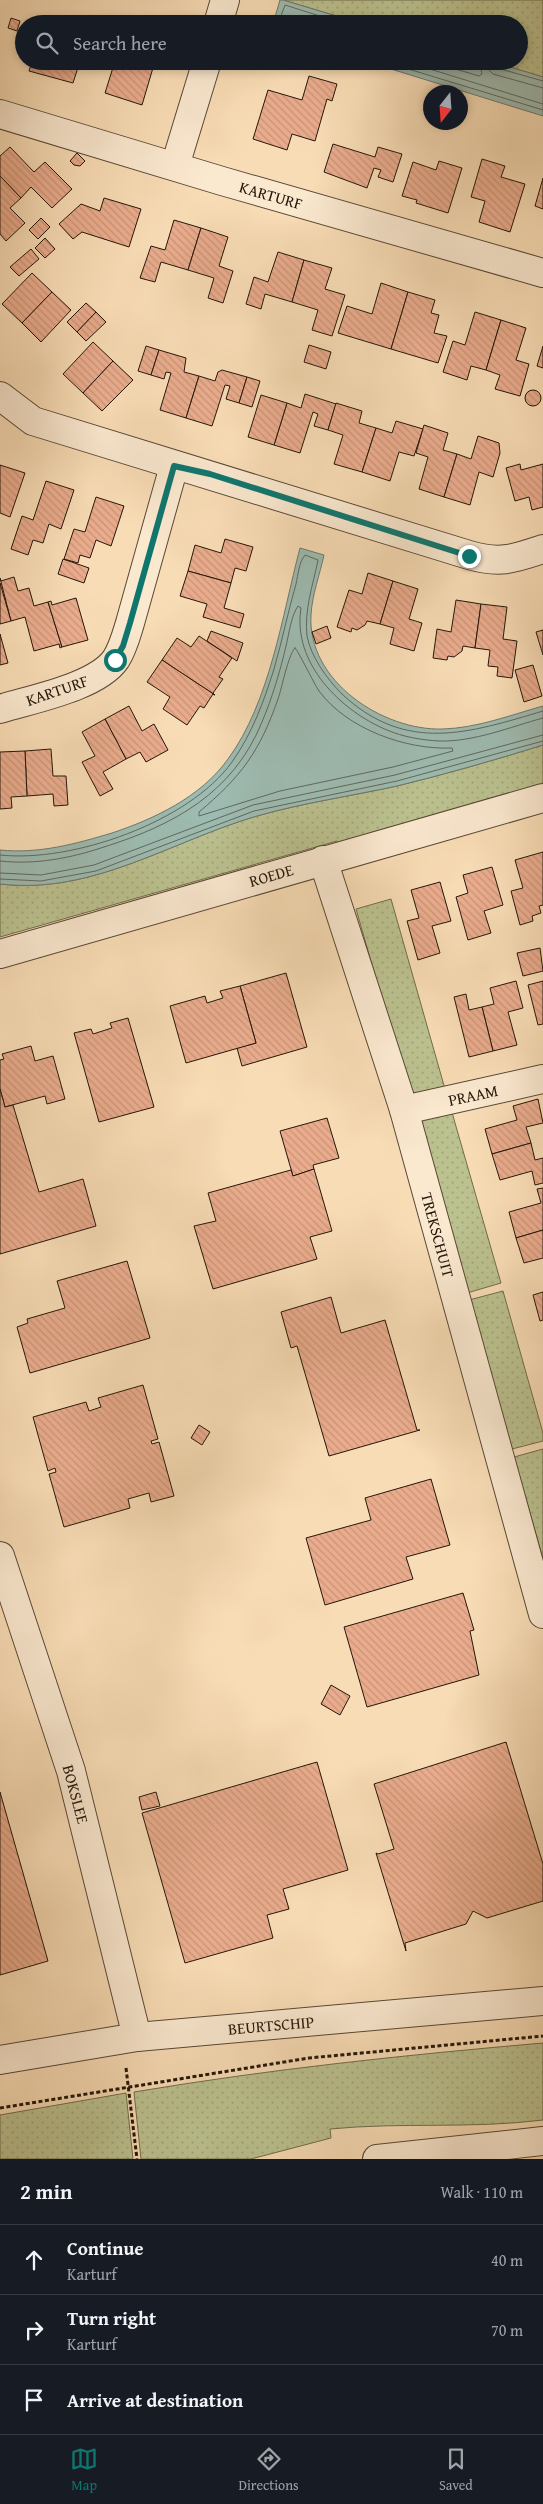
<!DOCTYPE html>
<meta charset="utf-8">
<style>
:root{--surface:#171b24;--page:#20242c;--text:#f1f3f6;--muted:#9ea1a6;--line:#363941;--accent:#0f766e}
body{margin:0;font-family:"Gentium Book Plus",serif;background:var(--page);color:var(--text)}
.compass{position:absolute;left:423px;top:85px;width:45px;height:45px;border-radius:50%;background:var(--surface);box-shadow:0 2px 8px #0003;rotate:197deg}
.stop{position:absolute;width:15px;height:15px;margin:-11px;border:4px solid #0f766e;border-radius:50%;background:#fff}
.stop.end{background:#0f766e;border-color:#fff;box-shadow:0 1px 5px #0008}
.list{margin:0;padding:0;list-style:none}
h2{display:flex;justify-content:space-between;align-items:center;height:65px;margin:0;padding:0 20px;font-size:21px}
h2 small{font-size:16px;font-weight:400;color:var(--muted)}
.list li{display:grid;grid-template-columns:32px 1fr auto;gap:15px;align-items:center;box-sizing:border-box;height:70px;padding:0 20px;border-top:1px solid var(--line)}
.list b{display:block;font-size:19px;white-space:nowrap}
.list p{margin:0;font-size:16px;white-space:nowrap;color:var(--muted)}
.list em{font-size:16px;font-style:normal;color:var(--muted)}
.icon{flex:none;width:28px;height:28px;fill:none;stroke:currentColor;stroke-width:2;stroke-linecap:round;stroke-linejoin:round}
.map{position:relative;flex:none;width:543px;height:2159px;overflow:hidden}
.search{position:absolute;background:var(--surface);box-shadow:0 2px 8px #0003;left:15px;right:15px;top:15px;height:55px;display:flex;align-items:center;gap:12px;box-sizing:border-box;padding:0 18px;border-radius:28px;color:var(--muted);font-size:19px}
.sheet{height:275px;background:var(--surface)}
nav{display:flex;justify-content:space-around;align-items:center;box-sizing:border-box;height:70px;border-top:1px solid var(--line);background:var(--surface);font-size:14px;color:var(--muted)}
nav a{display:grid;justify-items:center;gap:2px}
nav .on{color:var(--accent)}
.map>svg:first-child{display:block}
</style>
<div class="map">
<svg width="543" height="2159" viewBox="0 0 543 2159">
<defs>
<pattern id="grass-dots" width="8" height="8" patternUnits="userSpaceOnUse" patternTransform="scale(1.25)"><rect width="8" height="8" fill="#bbc18f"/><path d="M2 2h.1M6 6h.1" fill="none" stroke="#a1a57a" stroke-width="1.8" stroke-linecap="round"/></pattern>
<pattern id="building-back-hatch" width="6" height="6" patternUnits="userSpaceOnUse" patternTransform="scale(1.25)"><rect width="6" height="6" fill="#eaac8d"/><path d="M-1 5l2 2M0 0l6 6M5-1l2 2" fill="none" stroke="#c99378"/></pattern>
</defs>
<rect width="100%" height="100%" fill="#f8dcb5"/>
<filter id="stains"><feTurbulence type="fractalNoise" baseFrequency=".004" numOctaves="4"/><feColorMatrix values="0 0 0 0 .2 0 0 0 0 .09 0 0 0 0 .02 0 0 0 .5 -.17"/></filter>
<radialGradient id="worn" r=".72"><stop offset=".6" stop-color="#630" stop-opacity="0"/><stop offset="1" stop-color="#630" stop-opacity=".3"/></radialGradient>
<!-- grass -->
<g fill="url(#grass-dots)" stroke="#706c4c">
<polygon points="283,0 543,0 543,77 490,61 519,61 519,24 363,24"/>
<path d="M 543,745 L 543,788 L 340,846 L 337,841 L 0,937 L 0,884 C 93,895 171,841 257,816 C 303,803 351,796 397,786 C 446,774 495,760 543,745 Z"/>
<polygon points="391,899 445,1089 410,1097 356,909"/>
<polygon points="451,1109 501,1283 467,1293 417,1119"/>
<polygon points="503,1291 543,1433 543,1441 512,1449 469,1300"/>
<polygon points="543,1449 543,1559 514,1457"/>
<path d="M 543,2043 L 543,2120 C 472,2129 401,2122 330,2129 L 331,2138 L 251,2159 L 141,2159 L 134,2092 C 271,2069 405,2055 543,2043 Z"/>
<polygon points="126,2093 133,2159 0,2159 0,2115"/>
</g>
<!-- water -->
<g fill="#9dbbb1" stroke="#6d796e">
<polygon points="280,0 283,0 363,24 273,24"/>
<polygon points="365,61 490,61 543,77 543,116"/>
<path d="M 300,548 L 324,555 C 320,574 312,595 311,615 C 307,681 383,731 443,729 C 477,728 511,715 543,706 L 543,745 C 495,760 446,774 397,786 C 351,796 302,803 257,816 C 171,841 93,895 0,884 L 0,850 C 39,854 75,844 112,833 C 154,819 201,797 228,759 C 270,702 282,616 300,548 Z"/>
</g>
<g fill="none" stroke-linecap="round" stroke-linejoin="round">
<!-- shore -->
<g stroke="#60685e" stroke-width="1">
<polyline points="278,24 285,5 345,24"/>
<polyline points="382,61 543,110"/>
<polyline points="404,61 543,104"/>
<polyline points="429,61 479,76 482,74 479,61"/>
<polyline points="486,61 488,69 493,74 543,88"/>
<polyline points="493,61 497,68 543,81"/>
<path d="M 295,648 C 299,652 313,682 319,691 C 347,729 406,750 452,748 L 453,751 L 393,767 L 280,791 L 199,816 L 199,812 C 241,777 260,751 278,699 C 282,688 288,655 295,648 Z"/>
<path d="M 0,855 C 72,863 189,822 232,762 C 252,734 264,701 274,669 C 282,641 288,612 296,584 C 298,575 299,562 305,555 L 318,560 C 313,585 304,610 307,636 C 311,657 327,679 342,694 C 406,754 469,733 543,711"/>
<path d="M 0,861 C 36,865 71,858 104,847 C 174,825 233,793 262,722 C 272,698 280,672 286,646 C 289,634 291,616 298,606 L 301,608 C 292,663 341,711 387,730 C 403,737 422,740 439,741 C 474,742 510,727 543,718"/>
<polyline points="0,873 41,875 94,865 253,805 395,775 543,735"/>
<polyline points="0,879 41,881 96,871 254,811 397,781 543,741"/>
</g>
</g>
<!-- building -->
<g fill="url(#building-back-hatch)" stroke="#24160a">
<polygon points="11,18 20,21 17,31 8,28"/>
<polygon points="32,61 80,61 73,83 29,71"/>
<polygon points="115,61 155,61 142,105 105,93"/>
<polygon points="309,76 337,84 332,101 327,99 315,141 292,134 287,150 253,139 268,90 302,100"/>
<polygon points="333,144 375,157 378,147 402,154 393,182 378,177 381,170 374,168 367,188 324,172"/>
<polygon points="10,147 34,172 45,162 72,189 52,208 31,187 21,198 0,176 0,156"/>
<polygon points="77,153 85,161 80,166 74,165 70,161"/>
<polygon points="482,159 505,166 501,177 525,184 510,232 479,222 485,201 471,197"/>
<polygon points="439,161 462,168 448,213 416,203 417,200 402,196 413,162 436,170"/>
<polygon points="0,176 21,198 10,208 25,223 6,241 0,234"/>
<polygon points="543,178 543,209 535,206"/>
<polygon points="104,198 141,209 129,247 82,232 73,239 59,224 81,204 100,211"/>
<polygon points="41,218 50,227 38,239 29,230"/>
<polygon points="174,220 201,228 188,270 161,262 155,282 140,278 151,246 165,250"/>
<polygon points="201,228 228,237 219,266 233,271 223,303 208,298 214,278 188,270"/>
<polygon points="45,238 55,249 45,258 35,248"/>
<polygon points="31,249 39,259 19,276 10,267"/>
<polygon points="278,252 304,260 292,302 265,294 261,309 246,304 254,277 268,282"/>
<polygon points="304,260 332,268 325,289 345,295 332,336 312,330 318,310 292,302"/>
<polygon points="32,273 52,292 22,323 2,304"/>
<polygon points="381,283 408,292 391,349 338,333 347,306 372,314"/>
<polygon points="52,292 71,310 41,342 22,323"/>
<polygon points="408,292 435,300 431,313 439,315 434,333 447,336 438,363 391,349"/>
<polygon points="86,303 96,312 77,332 67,322"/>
<polygon points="96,312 106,322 86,341 77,332"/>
<polygon points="475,312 501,320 486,370 471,366 467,380 443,372 453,341 465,345"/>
<polygon points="501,320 526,328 516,360 529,364 520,396 495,389 500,375 486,370"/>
<polygon points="93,342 113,361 83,393 63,374"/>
<polygon points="309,345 331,352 326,369 304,362"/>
<polygon points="146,346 159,350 151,375 138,371"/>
<polygon points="543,346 543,368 537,366"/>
<polygon points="159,350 186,358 184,372 199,376 186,418 160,410 171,373 166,372 164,379 151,375"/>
<polygon points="113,361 133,380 102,411 83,393"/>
<polygon points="222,370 247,377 239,403 226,399 230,386 225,385 212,426 186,418 199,376 215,381 218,372"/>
<polygon points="247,377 260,381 252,407 239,403"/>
<circle cx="533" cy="398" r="8"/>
<polygon points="305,394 336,404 328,430 314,426 318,414 313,412 300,453 274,445 287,403 301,408"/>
<polygon points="261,395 287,403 274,445 248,437"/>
<polygon points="336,403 362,411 359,423 376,428 362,472 334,464 343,435 328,430"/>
<polygon points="396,421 423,429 414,456 399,452 390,481 362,472 376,428 392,433"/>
<polygon points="424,425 448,433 443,450 457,454 444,497 419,489 428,457 416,453"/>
<polygon points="478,436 499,443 500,453 493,477 479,472 470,505 444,497 457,454 471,459"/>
<polygon points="520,464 521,470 543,464 543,507 532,510 529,497 515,501 506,468"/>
<polygon points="0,465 25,473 10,517 0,513"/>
<polygon points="46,481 74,490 61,529 49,524 43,543 33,540 28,555 11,549 22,516 33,520"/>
<polygon points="96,497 124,506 111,546 96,540 90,558 80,555 78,563 64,559 74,529 85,532"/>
<polygon points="225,539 253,547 246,571 235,568 231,583 188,571 195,545 221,553"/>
<polygon points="63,559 89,568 84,583 58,574"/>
<polygon points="188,571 231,583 224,608 244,614 240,628 203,617 207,604 180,596"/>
<polygon points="368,573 393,581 380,624 367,621 365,625 357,630 352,628 351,632 337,627 349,590 362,594"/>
<polygon points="14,577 18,591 29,588 34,606 48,602 62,647 60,648 59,644 34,651 25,617 11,621 0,578 1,581"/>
<polygon points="393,581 418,589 409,619 422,623 414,651 390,644 394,628 380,624"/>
<polygon points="0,583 11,621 0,624"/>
<polygon points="76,598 88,640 62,647 48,602 51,601 52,605"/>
<polygon points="456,600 481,604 475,648 463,646 462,651 454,657 448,656 447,660 433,658 437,629 451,632"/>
<polygon points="481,604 507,607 503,639 517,641 512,678 497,676 498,667 488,666 490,650 475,648"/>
<polygon points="327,626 331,638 316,644 312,632"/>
<polygon points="543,630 543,655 536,632"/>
<polygon points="211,631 243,643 237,661 207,641"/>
<polygon points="0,634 8,663 0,665"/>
<polygon points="199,636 232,658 219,677 223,679 213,693 215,695 162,660 177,638 191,647"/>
<polygon points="162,660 215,695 213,694 204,708 200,706 187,725 163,709 170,697 147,682"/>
<polygon points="533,665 542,696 524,702 515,670"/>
<polygon points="129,706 142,731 154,724 168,750 146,762 140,752 126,759 105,719"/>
<polygon points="105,719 126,759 103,772 113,789 100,796 82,762 95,756 82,732"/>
<polygon points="51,749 53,776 66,776 68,805 54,806 53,794 27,796 25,751"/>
<polygon points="25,751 27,796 11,797 12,808 0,809 0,752"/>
<polygon points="543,852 543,905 539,906 541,913 532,916 533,921 520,925 511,891 523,888 515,860"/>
<polygon points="492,867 503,905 484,911 491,933 468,940 456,897 468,893 463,875"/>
<polygon points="440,882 451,921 432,926 440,953 418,960 407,921 419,918 411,890"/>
<polygon points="540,948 543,971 523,976 517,953"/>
<polygon points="286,973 307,1047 242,1066 237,1048 256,1043 240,986"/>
<polygon points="516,981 523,1008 508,1012 517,1045 493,1051 482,1007 494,1004 490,988"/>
<polygon points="543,981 543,1024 538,1025 528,985"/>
<polygon points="240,986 256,1043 186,1063 170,1006 205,996 207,1003 223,998 220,991"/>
<polygon points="466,994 469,1010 482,1007 493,1051 469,1057 454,997"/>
<polygon points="128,1018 154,1107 99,1122 74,1033 91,1029 93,1034 112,1028 110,1023"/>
<polygon points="31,1046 35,1061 53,1056 65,1099 47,1104 45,1096 5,1107 0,1089 0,1060 4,1059 2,1054"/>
<polygon points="0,1089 5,1107 13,1105 39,1192 83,1179 96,1226 0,1254"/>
<polygon points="538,1099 543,1123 526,1127 531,1143 492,1154 485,1129 517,1120 513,1106"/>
<polygon points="327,1118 339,1158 313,1165 314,1169 293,1176 280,1131"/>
<polygon points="531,1143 535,1160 543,1158 543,1183 535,1185 532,1171 500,1180 492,1154"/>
<polygon points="314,1169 332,1231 310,1237 317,1259 213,1289 194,1226 216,1221 208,1193 291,1170 293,1176"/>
<polygon points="543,1188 543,1230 516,1238 509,1212 541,1203 537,1189"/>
<polygon points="543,1230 543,1258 524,1263 516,1238"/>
<polygon points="127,1261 150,1338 30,1373 17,1327 28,1323 27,1319 65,1308 57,1281"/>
<polygon points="543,1292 543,1320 540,1321 533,1295"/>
<polygon points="331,1297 341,1333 385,1320 417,1430 420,1430 329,1456 297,1346 291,1348 281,1312"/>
<polygon points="143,1385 158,1439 151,1441 152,1444 159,1442 174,1496 151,1502 149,1493 128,1499 130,1508 64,1527 49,1474 56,1472 55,1468 48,1471 33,1417 86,1402 89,1411 101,1407 98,1398"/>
<polygon points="199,1425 210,1432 202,1445 191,1438"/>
<polygon points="431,1479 450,1545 406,1557 413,1579 325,1605 306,1538 371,1520 365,1498"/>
<polygon points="463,1593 474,1630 470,1631 479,1675 367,1707 344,1627"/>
<polygon points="331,1685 350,1696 340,1715 321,1704"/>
<polygon points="506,1742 543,1864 543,1901 487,1918 473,1911 466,1924 405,1943 406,1951 376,1853 378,1854 394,1849 374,1784"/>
<polygon points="317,1762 348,1870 283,1889 289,1909 267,1915 273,1938 185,1963 142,1813"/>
<polygon points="0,1792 48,1961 0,1975"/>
<polygon points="156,1792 160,1806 142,1810 139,1797"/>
</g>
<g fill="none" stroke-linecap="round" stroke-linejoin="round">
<defs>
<g id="minor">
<polyline points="218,24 225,0"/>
<polyline points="0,114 222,181 543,273"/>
<polyline points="175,166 207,61"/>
<path d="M 0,396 L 33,421 L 469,555 C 500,564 513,559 543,549"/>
<path d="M 0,709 C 32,699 97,687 116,659 C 123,648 126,636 130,623 L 174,466"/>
<polyline points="323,860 404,1110 543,1614"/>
<polyline points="0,954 543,798"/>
<polyline points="404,1110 543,1079"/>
<polyline points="0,1556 71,1771 137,2037"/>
<polyline points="0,2060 137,2037 543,2001"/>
<polyline points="377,2159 543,2141"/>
</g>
</defs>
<!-- minor casing -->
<use href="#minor" stroke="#594835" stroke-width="30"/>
<!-- path -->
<g stroke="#24160a" stroke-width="3" stroke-dasharray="4 2.5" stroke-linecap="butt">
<polyline points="126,2068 137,2159"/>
<polyline points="0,2108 309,2058 543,2036"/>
</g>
<!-- minor -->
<use href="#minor" stroke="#fae8cf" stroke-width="28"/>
</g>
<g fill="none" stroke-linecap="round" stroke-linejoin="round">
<!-- route -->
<polyline stroke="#0f766e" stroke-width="6" points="115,660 123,646 130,623 174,466 210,474 469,556"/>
</g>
<g text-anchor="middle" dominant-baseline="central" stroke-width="4.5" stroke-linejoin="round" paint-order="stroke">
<!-- street labels -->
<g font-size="16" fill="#24160a" stroke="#fae8cf">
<text transform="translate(271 195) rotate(16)">KARTURF</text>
<text transform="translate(57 690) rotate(-19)">KARTURF</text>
<text transform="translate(271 875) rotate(-16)">ROEDE</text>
<text transform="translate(473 1095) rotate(-12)">PRAAM</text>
<text transform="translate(438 1235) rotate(75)">TREKSCHUIT</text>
<text transform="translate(76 1794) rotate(75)">BOKSLEE</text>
<text transform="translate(271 2025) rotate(-5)">BEURTSCHIP</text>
</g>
</g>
<rect width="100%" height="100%" filter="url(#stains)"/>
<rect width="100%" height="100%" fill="url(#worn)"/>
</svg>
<svg class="compass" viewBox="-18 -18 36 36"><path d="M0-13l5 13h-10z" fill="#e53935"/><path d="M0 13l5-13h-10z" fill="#9ea1a6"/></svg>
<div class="stop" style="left:115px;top:660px"></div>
<div class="stop end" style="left:469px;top:556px"></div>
<div class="search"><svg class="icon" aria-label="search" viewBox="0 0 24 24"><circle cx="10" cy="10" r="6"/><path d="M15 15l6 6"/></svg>Search here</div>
</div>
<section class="sheet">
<h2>2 min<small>Walk · 110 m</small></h2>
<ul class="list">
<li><svg class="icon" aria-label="ahead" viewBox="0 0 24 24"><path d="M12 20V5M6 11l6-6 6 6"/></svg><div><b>Continue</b><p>Karturf</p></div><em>40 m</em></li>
<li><svg class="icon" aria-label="right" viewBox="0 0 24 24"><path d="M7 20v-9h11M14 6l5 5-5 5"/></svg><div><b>Turn right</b><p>Karturf</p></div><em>70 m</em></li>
<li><svg class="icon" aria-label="arrive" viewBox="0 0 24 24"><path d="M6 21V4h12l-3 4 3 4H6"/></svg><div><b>Arrive at destination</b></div></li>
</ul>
</section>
<nav>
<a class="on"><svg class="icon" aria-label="map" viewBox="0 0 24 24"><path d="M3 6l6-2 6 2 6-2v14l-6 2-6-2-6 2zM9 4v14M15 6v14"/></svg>Map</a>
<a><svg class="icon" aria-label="directions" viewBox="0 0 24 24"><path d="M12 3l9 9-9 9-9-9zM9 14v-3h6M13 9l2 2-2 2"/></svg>Directions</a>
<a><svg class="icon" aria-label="saved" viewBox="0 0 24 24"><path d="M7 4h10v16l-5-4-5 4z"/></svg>Saved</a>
</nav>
